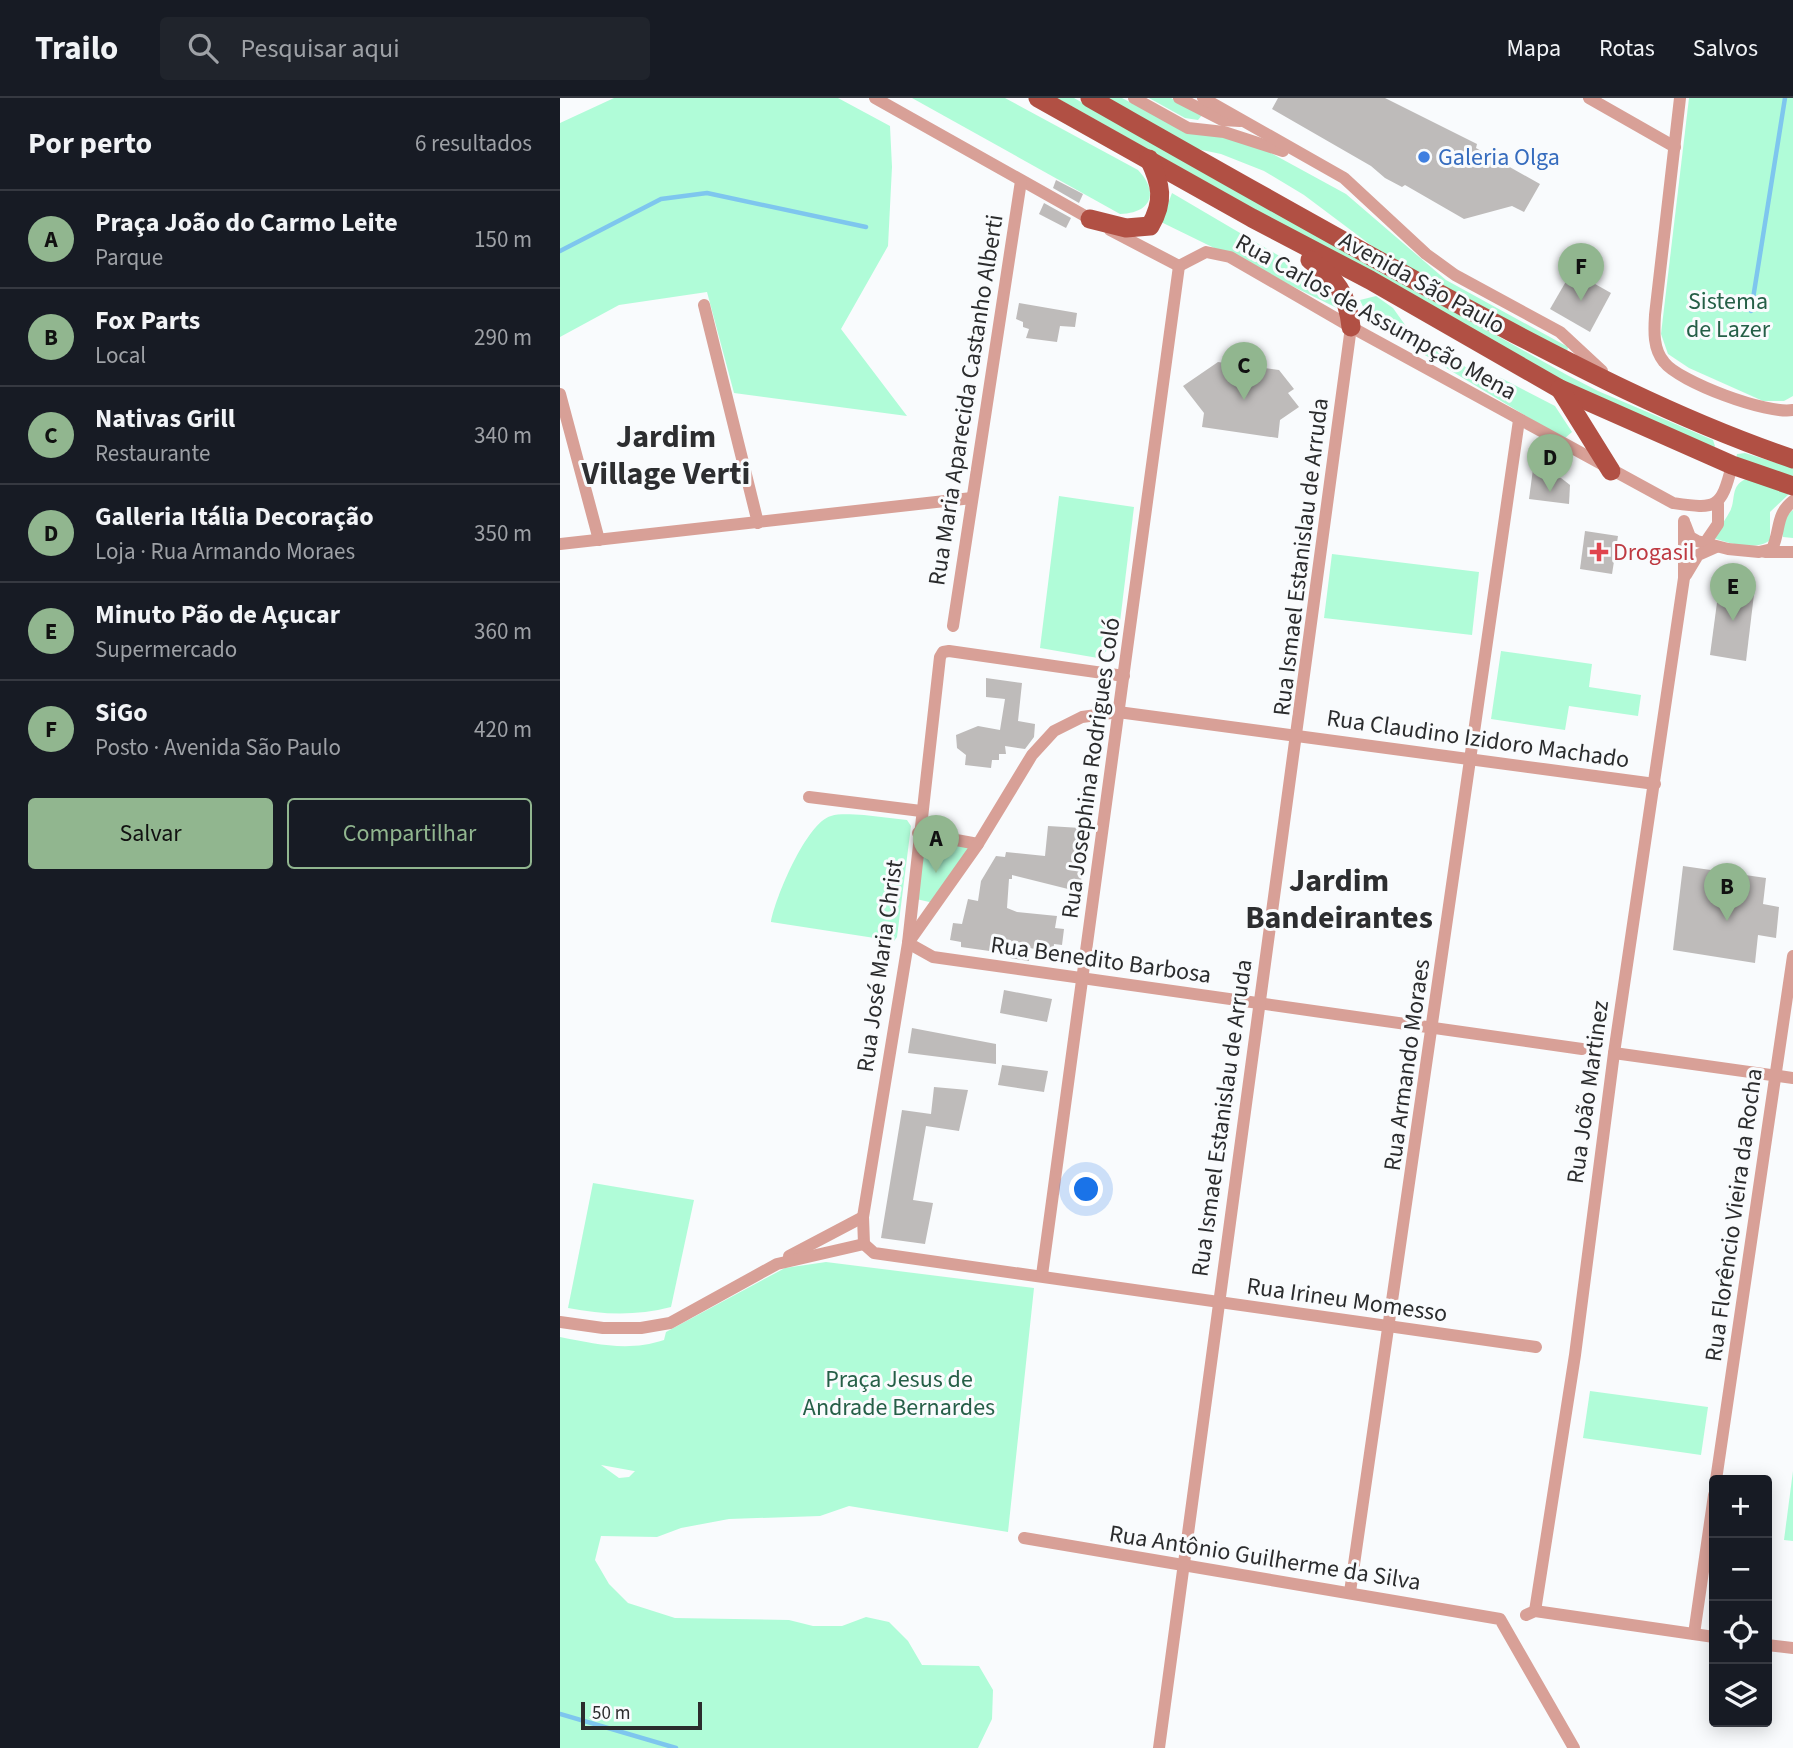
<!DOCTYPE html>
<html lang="pt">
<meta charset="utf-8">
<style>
:root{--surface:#171b24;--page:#20242c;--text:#f1f3f6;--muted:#9ea1a6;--line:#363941;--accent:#91b68f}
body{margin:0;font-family:"Source Sans 3",sans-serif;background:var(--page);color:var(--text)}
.controls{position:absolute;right:21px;bottom:21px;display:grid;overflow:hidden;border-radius:7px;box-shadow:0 4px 18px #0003}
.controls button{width:63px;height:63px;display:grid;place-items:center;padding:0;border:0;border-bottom:2px solid var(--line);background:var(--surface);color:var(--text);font:35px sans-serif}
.scale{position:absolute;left:21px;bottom:18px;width:121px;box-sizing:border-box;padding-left:7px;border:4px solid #2b2c2d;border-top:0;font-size:19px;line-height:24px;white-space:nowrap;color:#2b2c2d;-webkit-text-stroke:5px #f9fbfd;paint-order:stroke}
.you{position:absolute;left:527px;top:1092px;width:24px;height:24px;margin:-18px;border:5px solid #fff;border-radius:50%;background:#1a73e8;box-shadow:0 0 0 10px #1a73e833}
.badge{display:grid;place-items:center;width:46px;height:46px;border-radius:50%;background:var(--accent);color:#111;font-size:23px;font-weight:700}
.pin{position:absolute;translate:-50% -58px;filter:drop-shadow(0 2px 4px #0008)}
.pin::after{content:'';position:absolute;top:37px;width:24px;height:21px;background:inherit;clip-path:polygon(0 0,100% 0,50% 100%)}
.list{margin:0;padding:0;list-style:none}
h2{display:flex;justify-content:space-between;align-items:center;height:91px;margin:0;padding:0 28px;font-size:30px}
h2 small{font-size:23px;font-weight:400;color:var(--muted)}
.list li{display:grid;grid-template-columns:46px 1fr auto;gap:21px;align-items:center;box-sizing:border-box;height:98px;padding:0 28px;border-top:2px solid var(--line)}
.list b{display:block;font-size:26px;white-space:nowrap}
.list p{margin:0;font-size:23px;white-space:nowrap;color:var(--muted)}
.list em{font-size:23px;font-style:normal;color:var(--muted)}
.actions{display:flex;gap:14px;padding:21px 28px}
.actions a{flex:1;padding:16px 0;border:2px solid var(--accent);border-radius:7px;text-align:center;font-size:24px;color:var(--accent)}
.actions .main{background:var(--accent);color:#111}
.icon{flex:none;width:38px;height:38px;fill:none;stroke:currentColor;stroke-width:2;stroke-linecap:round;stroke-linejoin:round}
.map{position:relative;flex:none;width:1233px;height:1650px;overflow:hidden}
header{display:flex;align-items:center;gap:42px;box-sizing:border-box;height:98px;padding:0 35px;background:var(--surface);border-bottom:2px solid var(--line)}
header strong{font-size:33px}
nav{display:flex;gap:38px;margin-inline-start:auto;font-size:24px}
.search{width:490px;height:63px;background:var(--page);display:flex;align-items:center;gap:18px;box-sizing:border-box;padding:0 24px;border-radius:7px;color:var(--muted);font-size:26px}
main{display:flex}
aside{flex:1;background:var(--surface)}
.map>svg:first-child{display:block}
</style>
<header>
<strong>Trailo</strong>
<div class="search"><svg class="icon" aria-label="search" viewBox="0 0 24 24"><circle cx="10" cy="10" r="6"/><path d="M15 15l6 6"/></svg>Pesquisar aqui</div>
<nav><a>Mapa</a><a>Rotas</a><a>Salvos</a></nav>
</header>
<main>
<aside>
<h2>Por perto<small>6 resultados</small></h2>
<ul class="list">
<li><span class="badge">A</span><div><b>Praça João do Carmo Leite</b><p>Parque</p></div><em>150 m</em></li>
<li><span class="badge">B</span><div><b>Fox Parts</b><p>Local</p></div><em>290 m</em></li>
<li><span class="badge">C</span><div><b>Nativas Grill</b><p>Restaurante</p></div><em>340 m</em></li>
<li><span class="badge">D</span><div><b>Galleria Itália Decoração</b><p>Loja · Rua Armando Moraes</p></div><em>350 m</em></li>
<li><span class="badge">E</span><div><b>Minuto Pão de Açucar</b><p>Supermercado</p></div><em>360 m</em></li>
<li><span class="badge">F</span><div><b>SiGo</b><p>Posto · Avenida São Paulo</p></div><em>420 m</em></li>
</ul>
<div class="actions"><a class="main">Salvar</a><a>Compartilhar</a></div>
</aside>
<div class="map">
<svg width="1233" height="1650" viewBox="0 0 1233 1650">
<rect width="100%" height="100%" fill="#f9fbfd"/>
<!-- green -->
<g fill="#b0fcd8" fill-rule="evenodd">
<polygon points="54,0 278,0 330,28 332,69 328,148 281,231 347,318 174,295 147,194 59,207 0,239 0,25"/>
<path d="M 352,0 L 445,0 L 578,72 C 599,94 592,115 560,116 Z"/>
<polygon points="497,0 514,0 1007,277 1038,293 1153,342 1155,348 1152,352 1034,302"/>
<polygon points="546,0 562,0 626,33 671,39 700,49 786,96 886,182 1008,249 1007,254 840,169 744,97 704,73 661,56 637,51"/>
<polygon points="589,0 611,0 642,17 638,22 625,20"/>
<polygon points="1129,0 1233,0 1233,298 1224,303 1203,303 1129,270 1108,256 1101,236"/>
<polygon points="612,95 762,183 777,210 601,124"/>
<polygon points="816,198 833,210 848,231 916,276 941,280 995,308 1012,334 1004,341 810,224 800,202"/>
<polygon points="1185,355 1233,370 1233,382 1176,362 1177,356"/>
<path d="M 1186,381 L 1231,394 L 1210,414 L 1210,442 C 1197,453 1169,446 1154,440 C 1159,430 1164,424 1169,415 C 1177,403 1169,388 1186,381 Z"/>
<polygon points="499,398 574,409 559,532 556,545 538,560 480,550"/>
<path d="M 1233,412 L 1233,440 L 1223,439 C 1222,428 1224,418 1233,412 Z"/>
<polygon points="772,456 919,474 912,537 764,520"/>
<polygon points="941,553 1032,566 1029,589 1081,597 1078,618 1009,608 1005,632 931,621"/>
<path d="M 304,717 L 347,722 L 351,728 L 337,839 L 334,843 L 211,824 C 215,800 247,724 271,718 C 281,715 294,717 304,717 Z"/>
<polygon points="359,741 412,750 374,805 356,801"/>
<path d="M 33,1085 L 134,1102 L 111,1209 C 76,1218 44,1217 8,1210 Z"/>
<path d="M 266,1164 L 474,1190 L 448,1434 L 289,1408 L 260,1418 L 169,1421 L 121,1430 L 97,1439 L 41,1438 L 35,1462 L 49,1486 L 68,1505 L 115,1520 L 229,1522 L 253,1528 L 282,1528 L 306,1519 L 329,1524 L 348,1543 L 362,1567 L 419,1568 L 433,1592 L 432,1621 L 418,1650 L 0,1650 L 0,1239 C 36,1246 68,1254 104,1242 L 106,1234 L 225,1170 ZM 41,1367 L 74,1373 L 75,1373 L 69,1379 L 59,1380 Z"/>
<polygon points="1030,1293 1148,1309 1141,1357 1023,1340"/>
<polygon points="1233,1373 1233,1443 1224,1442"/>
</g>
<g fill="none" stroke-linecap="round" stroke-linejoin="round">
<!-- stream -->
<g stroke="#7ec6ee" stroke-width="4.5">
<polyline points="0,153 101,101 147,95 306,129"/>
<polyline points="1191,213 1225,0"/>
<polyline points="0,1616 116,1650"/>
</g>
</g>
<!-- building -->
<g fill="#bebbba">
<polygon points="718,0 825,0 917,46 916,50 980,86 964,114 952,108 904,121 845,87 842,89 825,80 811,68 712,11"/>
<polygon points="496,82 523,96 519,105 493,90"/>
<polygon points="484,105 511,120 506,130 479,116"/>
<polygon points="1012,173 1051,195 1030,234 990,211"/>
<polygon points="459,205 517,215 515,229 500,228 497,244 466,240 469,231 463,229 463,224 456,221"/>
<polygon points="658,264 719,272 734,291 728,295 739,309 720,322 718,340 642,329 644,315 623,288"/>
<polygon points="973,371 1001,380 1010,387 1009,406 969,401"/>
<polygon points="1025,433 1058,438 1052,476 1020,471"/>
<polygon points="1160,482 1195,488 1186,563 1150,557"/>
<polygon points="426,580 462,585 458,623 475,626 474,639 465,651 445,648 446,656 439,656 439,662 432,662 431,670 405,667 406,657 397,650 396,637 418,628 440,632 445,601 426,599"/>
<polygon points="488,728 521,730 521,745 525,745 520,794 452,777 452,781 449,781 447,810 457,814 497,818 495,830 504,831 502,847 494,846 493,855 470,850 469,863 450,860 451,856 401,849 401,844 390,842 393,825 402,826 408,801 418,803 421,783 436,758 445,759 446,754 485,758"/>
<polygon points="1123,768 1206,780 1203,806 1219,809 1216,840 1198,837 1195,865 1113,852"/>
<polygon points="444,892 492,901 487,924 440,915"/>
<polygon points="352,930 436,946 436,966 348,955"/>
<polygon points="442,967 488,973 484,994 438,987"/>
<polygon points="374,989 408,992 399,1033 366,1028 353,1102 373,1105 365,1146 321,1140 342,1012 371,1016"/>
</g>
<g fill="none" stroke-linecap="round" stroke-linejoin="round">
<!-- minor -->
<g stroke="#d8a097" stroke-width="12">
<polyline points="315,0 534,123"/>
<polyline points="574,0 628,30 664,34 723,53"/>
<polyline points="619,0 662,22 680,23"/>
<polyline points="643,0 784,80 866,156 895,177 1000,234 1042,273"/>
<polyline points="1029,0 1115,49"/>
<path d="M 1120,0 L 1095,217 C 1094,233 1093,251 1104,264 C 1119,284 1208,317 1233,312"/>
<polyline points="550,132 619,168"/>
<path d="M 619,168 L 646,154 L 670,159 L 791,229 L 1113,405 C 1156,411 1161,412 1172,367"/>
<polyline points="144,207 198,425"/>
<polyline points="0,296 39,442"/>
<path d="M 1125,426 L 1130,439 L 1137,443 L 1168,451 L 1199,454 L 1212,451 C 1221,432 1215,417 1233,403"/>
<polyline points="1145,445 1158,426 1158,406"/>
<polyline points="0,446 412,400"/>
<polyline points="1205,454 1233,454"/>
<polyline points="1126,477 1138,457 1156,449"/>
<polyline points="393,528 461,83"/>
<polyline points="249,699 361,713"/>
<polyline points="358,735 418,746"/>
<polyline points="1022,951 373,859 348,845 418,746 472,657 494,633 522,619 558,614 1095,686"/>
<polyline points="1054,955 1233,980"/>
<polyline points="304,1146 303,1119 348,845 380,559 383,554 389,553 564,578"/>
<polyline points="304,1146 314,1155 976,1249"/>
<polyline points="229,1158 303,1119"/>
<polyline points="482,1177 619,168"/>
<polyline points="0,1224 43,1230 81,1230 110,1225 217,1166 304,1146"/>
<polyline points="1156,1382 1233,858"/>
<polyline points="464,1440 940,1521 1014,1650"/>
<polyline points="790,1494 959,322"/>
<polyline points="975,1513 1015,1257 1054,955 1124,480 1124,423"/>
<polyline points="966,1517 975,1513 1154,1539"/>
<polyline points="1134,1536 1154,1397"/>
<polyline points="1207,1547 1233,1550"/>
<polyline points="599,1650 791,229"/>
</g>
<!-- primary -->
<g stroke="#b15044" stroke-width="19">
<polyline points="478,0 692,120 810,182 1000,291 1172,367 1233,388"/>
<path d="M 530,0 C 655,71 779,142 906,210 C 1013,267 1118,322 1233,361"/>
<path d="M 530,121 L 566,130 L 590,128 C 605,103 601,86 589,61"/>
<path d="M 750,162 C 776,180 788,198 791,229"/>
<polyline points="1000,291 1051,373"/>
</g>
</g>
<!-- markers -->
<circle fill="#3f7fe0" stroke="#f9fbfd" stroke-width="2.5" cx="864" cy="59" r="7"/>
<path fill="#e0444e" stroke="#f9fbfd" stroke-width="2.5" d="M1035.5 443.5h7v7h7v7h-7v7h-7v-7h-7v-7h7z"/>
<g text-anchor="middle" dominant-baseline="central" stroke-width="6" stroke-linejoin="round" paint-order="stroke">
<!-- shop labels -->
<g font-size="24" fill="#366cbe" stroke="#f9fbfd" text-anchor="start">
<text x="878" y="59">Galeria Olga</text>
</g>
<!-- street labels -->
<g font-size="24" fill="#2b2c2d" stroke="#f9fbfd">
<text transform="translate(862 185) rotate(29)">Avenida São Paulo</text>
<text transform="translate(816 219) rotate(29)">Rua Carlos de Assumpção Mena</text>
<text transform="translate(406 302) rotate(-81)">Rua Maria Aparecida Castanho Alberti</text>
<text transform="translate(741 459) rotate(-83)">Rua Ismael Estanislau de Arruda</text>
<text transform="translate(918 641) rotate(8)">Rua Claudino Izidoro Machado</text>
<text transform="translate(531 670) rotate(-82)">Rua Josephina Rodrigues Coló</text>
<text transform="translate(541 862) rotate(8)">Rua Benedito Barbosa</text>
<text transform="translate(320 868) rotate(-82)">Rua José Maria Christ</text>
<text transform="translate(847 967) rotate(-82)">Rua Armando Moraes</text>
<text transform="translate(1028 994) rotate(-82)">Rua João Martinez</text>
<text transform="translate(662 1020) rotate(-82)">Rua Ismael Estanislau de Arruda</text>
<text transform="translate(1174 1117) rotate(-82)">Rua Florêncio Vieira da Rocha</text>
<text transform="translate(787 1202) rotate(8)">Rua Irineu Momesso</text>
<text transform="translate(705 1460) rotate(9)">Rua Antônio Guilherme da Silva</text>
</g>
<!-- park labels -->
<g font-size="24" fill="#255f47" stroke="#f9fbfd">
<text x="1168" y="203">Sistema<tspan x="1168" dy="28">de Lazer</tspan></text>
<text x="339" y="1281">Praça Jesus de<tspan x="339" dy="28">Andrade Bernardes</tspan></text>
</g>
<!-- health labels -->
<g font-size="24" fill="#be3a42" stroke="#f9fbfd" text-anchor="start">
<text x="1053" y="454">Drogasil</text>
</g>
<!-- district labels -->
<g font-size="32" font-weight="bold" fill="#2d2e30" stroke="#f9fbfd">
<text x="106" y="339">Jardim<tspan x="106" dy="37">Village Verti</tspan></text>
<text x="779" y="783">Jardim<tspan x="779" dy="37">Bandeirantes</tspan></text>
</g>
</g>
</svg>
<div class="controls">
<button>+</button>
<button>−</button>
<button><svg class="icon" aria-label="locate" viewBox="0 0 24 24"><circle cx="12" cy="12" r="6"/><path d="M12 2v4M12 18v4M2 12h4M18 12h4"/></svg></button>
<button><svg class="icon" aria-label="layers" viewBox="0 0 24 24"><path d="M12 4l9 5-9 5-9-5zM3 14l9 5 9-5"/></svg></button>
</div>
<div class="scale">50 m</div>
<div class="you"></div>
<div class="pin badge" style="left:376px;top:775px">A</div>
<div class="pin badge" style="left:1167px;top:823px">B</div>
<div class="pin badge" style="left:684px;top:302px">C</div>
<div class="pin badge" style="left:990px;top:394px">D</div>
<div class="pin badge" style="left:1173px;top:523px">E</div>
<div class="pin badge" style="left:1021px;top:203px">F</div>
</div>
</main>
